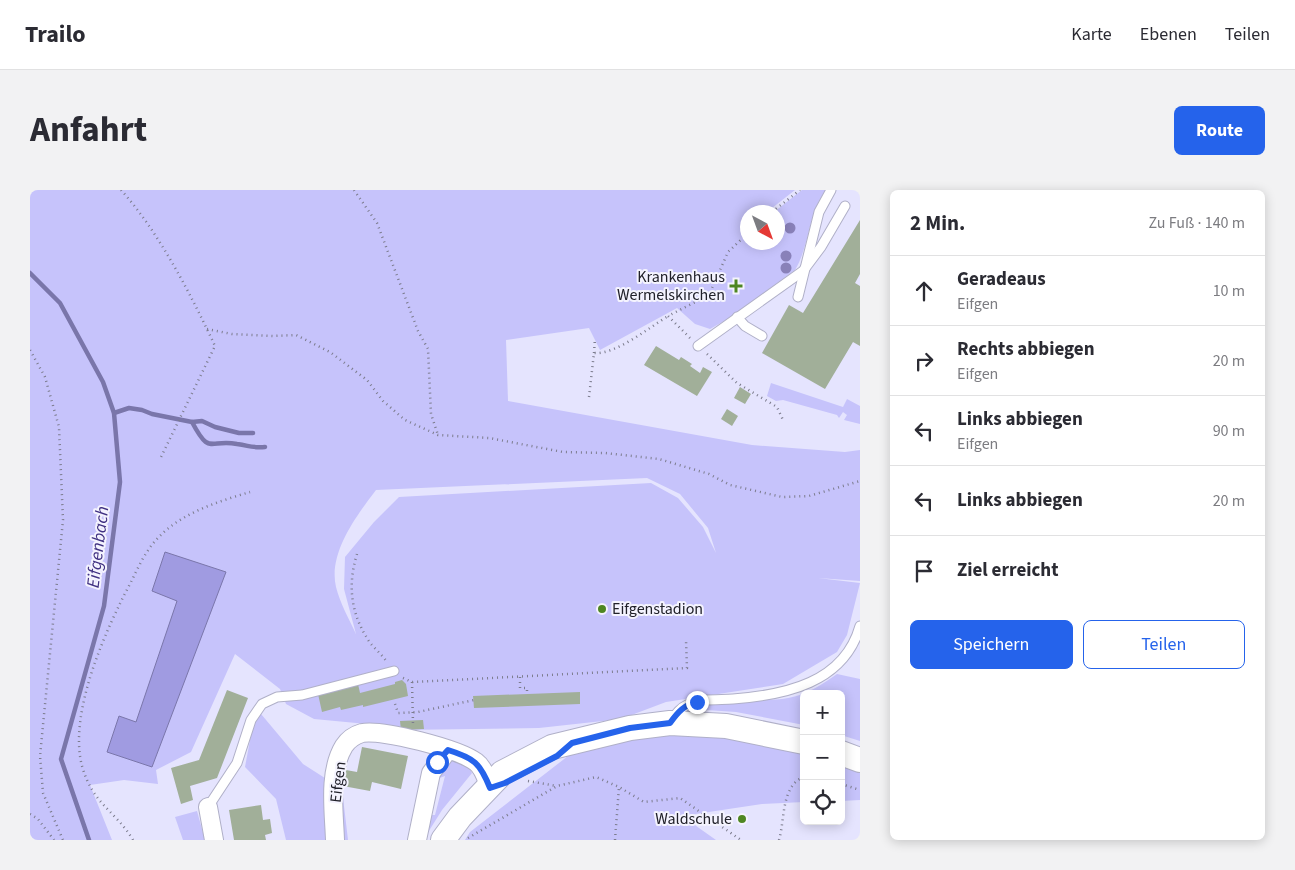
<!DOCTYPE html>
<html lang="de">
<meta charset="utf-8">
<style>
:root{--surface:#fff;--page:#f2f2f3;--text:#2b2b33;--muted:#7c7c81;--line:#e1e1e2;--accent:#2563eb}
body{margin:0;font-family:"Source Sans 3",sans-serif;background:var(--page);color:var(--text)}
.controls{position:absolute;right:15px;bottom:15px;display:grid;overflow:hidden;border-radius:8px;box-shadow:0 2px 12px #0003}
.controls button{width:45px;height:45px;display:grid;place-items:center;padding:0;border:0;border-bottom:1px solid var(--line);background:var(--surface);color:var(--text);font:25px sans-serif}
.compass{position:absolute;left:710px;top:15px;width:45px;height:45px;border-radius:50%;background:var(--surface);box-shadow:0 2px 12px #0003;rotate:139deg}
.stop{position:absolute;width:15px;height:15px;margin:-11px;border:4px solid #2563eb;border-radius:50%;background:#fff}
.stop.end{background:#2563eb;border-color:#fff;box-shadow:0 1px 5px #0008}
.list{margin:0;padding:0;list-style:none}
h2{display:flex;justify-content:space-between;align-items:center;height:65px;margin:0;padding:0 20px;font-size:21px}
h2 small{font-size:16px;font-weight:400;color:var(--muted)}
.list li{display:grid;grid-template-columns:32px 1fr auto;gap:15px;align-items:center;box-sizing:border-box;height:70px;padding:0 20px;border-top:1px solid var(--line)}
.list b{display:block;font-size:19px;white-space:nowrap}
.list p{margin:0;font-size:16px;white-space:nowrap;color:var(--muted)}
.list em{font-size:16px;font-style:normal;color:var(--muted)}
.actions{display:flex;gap:10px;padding:15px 20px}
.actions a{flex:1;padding:11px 0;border:1px solid var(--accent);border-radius:8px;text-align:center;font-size:18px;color:var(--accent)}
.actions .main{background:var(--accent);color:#fff}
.icon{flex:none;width:28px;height:28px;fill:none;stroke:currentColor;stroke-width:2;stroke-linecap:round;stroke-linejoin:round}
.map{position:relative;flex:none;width:830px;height:650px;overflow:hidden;border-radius:8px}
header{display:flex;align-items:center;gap:30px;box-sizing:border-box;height:70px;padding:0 25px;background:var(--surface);border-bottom:1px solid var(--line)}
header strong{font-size:24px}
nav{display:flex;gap:28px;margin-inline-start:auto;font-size:18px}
.intro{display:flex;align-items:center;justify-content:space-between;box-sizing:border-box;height:120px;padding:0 30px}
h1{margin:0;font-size:35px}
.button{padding:12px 22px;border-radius:8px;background:var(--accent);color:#fff;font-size:18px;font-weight:700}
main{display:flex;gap:30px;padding:0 30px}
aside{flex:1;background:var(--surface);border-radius:8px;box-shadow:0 2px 12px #0003}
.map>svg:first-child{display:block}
</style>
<header>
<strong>Trailo</strong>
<nav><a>Karte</a><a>Ebenen</a><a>Teilen</a></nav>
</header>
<div class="intro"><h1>Anfahrt</h1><a class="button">Route</a></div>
<main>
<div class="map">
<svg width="830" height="650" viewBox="0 0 830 650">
<rect width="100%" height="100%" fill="#e5e4fe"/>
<!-- green -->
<g fill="#c6c3fb" fill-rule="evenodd">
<path d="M 0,0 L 765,0 L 737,22 L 718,22 L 718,52 L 748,52 L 748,22 L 744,22 L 772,0 L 796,0 C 778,23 780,55 765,80 L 701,127 L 680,139 L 665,134 L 647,118 L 570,160 L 559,138 L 476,150 L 478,211 L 722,255 L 815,262 L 830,260 L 830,391 L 788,388 L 830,393 L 817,445 L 807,462 L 753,494 L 636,512 L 591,529 L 509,538 L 371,540 L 358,536 L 284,529 L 256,514 L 250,499 L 205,464 L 161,562 L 126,580 L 128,594 L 94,590 L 60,595 L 82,650 L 0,650 ZM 617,288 L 650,304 L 678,338 L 686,363 L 673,337 L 648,308 L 621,293 L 369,307 L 344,332 L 315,367 L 314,399 L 326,444 C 319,429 310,413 306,397 C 298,363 327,325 346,300 Z"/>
<polygon points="741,193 813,217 817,209 830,216 830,234 814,230 817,225 813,222 809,228 807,225 753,210 746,211 737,206"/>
<path d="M 807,484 L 830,489 L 830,551 L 811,545 L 811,504 L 774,504 L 774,535 L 706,522 L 662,519 C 685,505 732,513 758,508 C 776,505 793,494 807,484 Z"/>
<polygon points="226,518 273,574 312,599 318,650 256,650 246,609 215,577"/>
<polygon points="618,544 684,544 774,560 774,612 732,614 652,626 686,650 435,650 440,642 538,566 574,554"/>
<path d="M 418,571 C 429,571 437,573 442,583 L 412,620 L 397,644 L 396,625 L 405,625 L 415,586 L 404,590 Z"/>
<polygon points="811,571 830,579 830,610 811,611"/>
<polygon points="167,621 175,650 153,650 145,627"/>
</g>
<!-- water -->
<polygon fill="#a09be1" stroke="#7a76aa" points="135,362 196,382 122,577 77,562 89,526 106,532 147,411 122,401"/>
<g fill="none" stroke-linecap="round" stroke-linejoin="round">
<!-- stream -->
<g stroke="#7a76aa" stroke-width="4.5">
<polyline points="0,83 30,113 73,192 84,223 90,292 74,416 31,569 59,650"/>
<polyline points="84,223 99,218 112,220 122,224 162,232 172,231 185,237 209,243 223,243"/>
<path d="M 162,232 C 180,266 179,249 207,254 C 221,256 220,258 235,257"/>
</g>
</g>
<!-- building -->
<g fill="#a1af99">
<polygon points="830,30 830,84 825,93 830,96 830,156 823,152 795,199 732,163 759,115 773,123"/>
<polygon points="626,156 649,170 651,167 662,174 660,176 670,183 673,177 682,182 667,206 614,175"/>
<polygon points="710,197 721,204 715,214 704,208"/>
<polygon points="697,219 708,226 702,236 691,229"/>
<polygon points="372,490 376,494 378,506 333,517 333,515 311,520 310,517 292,522 288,504 328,494 330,503 365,494 365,492"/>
<polygon points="197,500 218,508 187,588 160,596 163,610 151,614 141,578 169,570"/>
<polygon points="550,502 550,514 444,518 443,506"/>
<polygon points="393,530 394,539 371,540 370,531"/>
<polygon points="332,557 378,566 371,599 342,592 340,601 313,596 316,580 327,582"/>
<polygon points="231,615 233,630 240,629 242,643 235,645 236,650 204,650 199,620"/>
</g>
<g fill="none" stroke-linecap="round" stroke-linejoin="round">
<defs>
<g id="lane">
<polyline points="768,107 789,22 801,0"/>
<polyline points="707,127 715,136 732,146"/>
<polyline points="668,156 773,81 791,57 815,16"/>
<path d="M 641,531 C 646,524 650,518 657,515 C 670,508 689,510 703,509 C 755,505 814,493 830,436"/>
<polyline points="178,617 207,573 221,530 232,514 247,507 272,505 364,481"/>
</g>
<g id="street">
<polyline points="178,617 184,650"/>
<path d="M 305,650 C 304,621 298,582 314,556 C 318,550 325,545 332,543 C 352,539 429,559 446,572 C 454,578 456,588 460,598"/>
<polyline points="387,650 401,583 418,560"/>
</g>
<g id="secondary">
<polyline points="811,563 830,570"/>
<polyline points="413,650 430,627 472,583 522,557 600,538 640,533 696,536 774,552"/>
</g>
</defs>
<!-- lane casing -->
<use href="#lane" stroke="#b0b0c8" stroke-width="11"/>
<!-- street casing -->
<use href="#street" stroke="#b0b0c8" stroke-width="20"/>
<!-- secondary casing -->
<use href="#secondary" stroke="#b0b0c8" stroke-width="26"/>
<!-- path -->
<g stroke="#7c7c8d" stroke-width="2.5" stroke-dasharray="1 4" stroke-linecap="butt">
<path d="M 91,0 C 129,42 161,105 185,156 L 130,269"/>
<polyline points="324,0 347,33 388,141 398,159 401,224 408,245"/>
<polyline points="742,22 770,0"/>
<polyline points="177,139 202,144 243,146 266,145 300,162 337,190 353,211 375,230 408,245 459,248 533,262 575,263 629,269 679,284 700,295 752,307 779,306 830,291"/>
<polyline points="660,148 638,126 679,105 698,62 718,43"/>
<polyline points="0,160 15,187 29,237 33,330 10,566 13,603 33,650"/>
<polyline points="564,163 565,148"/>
<polyline points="677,164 707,193 747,217 753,230"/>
<path d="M 559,207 L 564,163 C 585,165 619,138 638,126"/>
<path d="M 327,364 C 318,393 320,421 337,448 C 342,457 351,463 357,472"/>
<polyline points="490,487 490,498 497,498 497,504"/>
<polyline points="373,488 382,492 657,478 656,450"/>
<polyline points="382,492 383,534"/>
<polyline points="365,514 368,523 388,522 444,510"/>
<polyline points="498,591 527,596"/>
<polyline points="811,594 830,600"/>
<polyline points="0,624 8,629 24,650"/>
<polyline points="438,648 527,596 566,587 589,597 614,612 650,608 711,650"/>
<path d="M 103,650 C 85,620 63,615 52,576 C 38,523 76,439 101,392 C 108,378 115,362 126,350 C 150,323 187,312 220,302"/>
<polyline points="585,650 589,597"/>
<path d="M 749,650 C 755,630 751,595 774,587"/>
</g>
<!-- lane -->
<use href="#lane" stroke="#fff" stroke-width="9"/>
<!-- street -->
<use href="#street" stroke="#fff" stroke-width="18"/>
<!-- secondary -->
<use href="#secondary" stroke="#fff" stroke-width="24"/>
</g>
<!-- trees -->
<g fill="#8981b9">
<circle cx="760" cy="38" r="5.5"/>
<circle cx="756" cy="66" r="5.5"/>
<circle cx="756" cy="78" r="5.5"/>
</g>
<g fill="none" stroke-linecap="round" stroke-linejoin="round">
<!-- route -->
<path stroke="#2563eb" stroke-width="6" d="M 407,572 L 418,560 C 444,568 450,573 460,598 L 475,593 L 527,566 L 542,553 L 600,538 L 640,533 C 648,522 654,515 667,512"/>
</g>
<!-- markers -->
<g fill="#4e8622" stroke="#f4f3fe" stroke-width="2">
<path d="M703.5 88.5h5v5h5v5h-5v5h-5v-5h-5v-5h5z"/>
<circle cx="572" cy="419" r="5"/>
<circle cx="712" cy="629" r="5"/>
</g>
<g text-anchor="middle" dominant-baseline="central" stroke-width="4" stroke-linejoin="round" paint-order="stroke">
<!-- poi labels -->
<g font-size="16" fill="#21212a" stroke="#f4f3fe" text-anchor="end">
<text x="695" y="87">Krankenhaus<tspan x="695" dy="18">Wermelskirchen</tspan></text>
<text x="582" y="419" text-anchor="start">Eifgenstadion</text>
<text x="702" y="629">Waldschule</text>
</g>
<!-- street labels -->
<g font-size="16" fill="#21212a" stroke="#f4f3fe">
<text transform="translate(308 592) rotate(-83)">Eifgen</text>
</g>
<!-- water labels -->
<g font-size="18" font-style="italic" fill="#403182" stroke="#f4f3fe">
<text transform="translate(68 357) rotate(-83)">Eifgenbach</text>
</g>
</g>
</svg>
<div class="controls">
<button>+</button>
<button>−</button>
<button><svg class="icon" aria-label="locate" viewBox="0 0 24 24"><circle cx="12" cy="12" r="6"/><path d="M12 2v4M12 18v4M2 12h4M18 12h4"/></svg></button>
</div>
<svg class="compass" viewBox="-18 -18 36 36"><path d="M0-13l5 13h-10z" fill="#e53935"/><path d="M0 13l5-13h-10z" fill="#7c7c81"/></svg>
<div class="stop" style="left:407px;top:572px"></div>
<div class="stop end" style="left:667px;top:512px"></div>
</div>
<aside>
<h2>2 Min.<small>Zu Fuß · 140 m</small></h2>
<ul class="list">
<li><svg class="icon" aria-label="ahead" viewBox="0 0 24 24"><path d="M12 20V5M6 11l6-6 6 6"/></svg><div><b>Geradeaus</b><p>Eifgen</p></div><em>10 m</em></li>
<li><svg class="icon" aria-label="right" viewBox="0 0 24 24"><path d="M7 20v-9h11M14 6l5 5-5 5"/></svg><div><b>Rechts abbiegen</b><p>Eifgen</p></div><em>20 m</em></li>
<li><svg class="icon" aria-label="left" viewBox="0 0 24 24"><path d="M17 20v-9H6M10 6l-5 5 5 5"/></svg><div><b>Links abbiegen</b><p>Eifgen</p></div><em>90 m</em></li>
<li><svg class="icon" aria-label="left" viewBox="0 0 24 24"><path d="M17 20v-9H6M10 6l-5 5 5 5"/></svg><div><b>Links abbiegen</b></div><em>20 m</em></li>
<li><svg class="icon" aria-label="arrive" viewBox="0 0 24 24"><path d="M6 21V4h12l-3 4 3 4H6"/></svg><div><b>Ziel erreicht</b></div></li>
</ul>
<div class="actions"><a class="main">Speichern</a><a>Teilen</a></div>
</aside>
</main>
